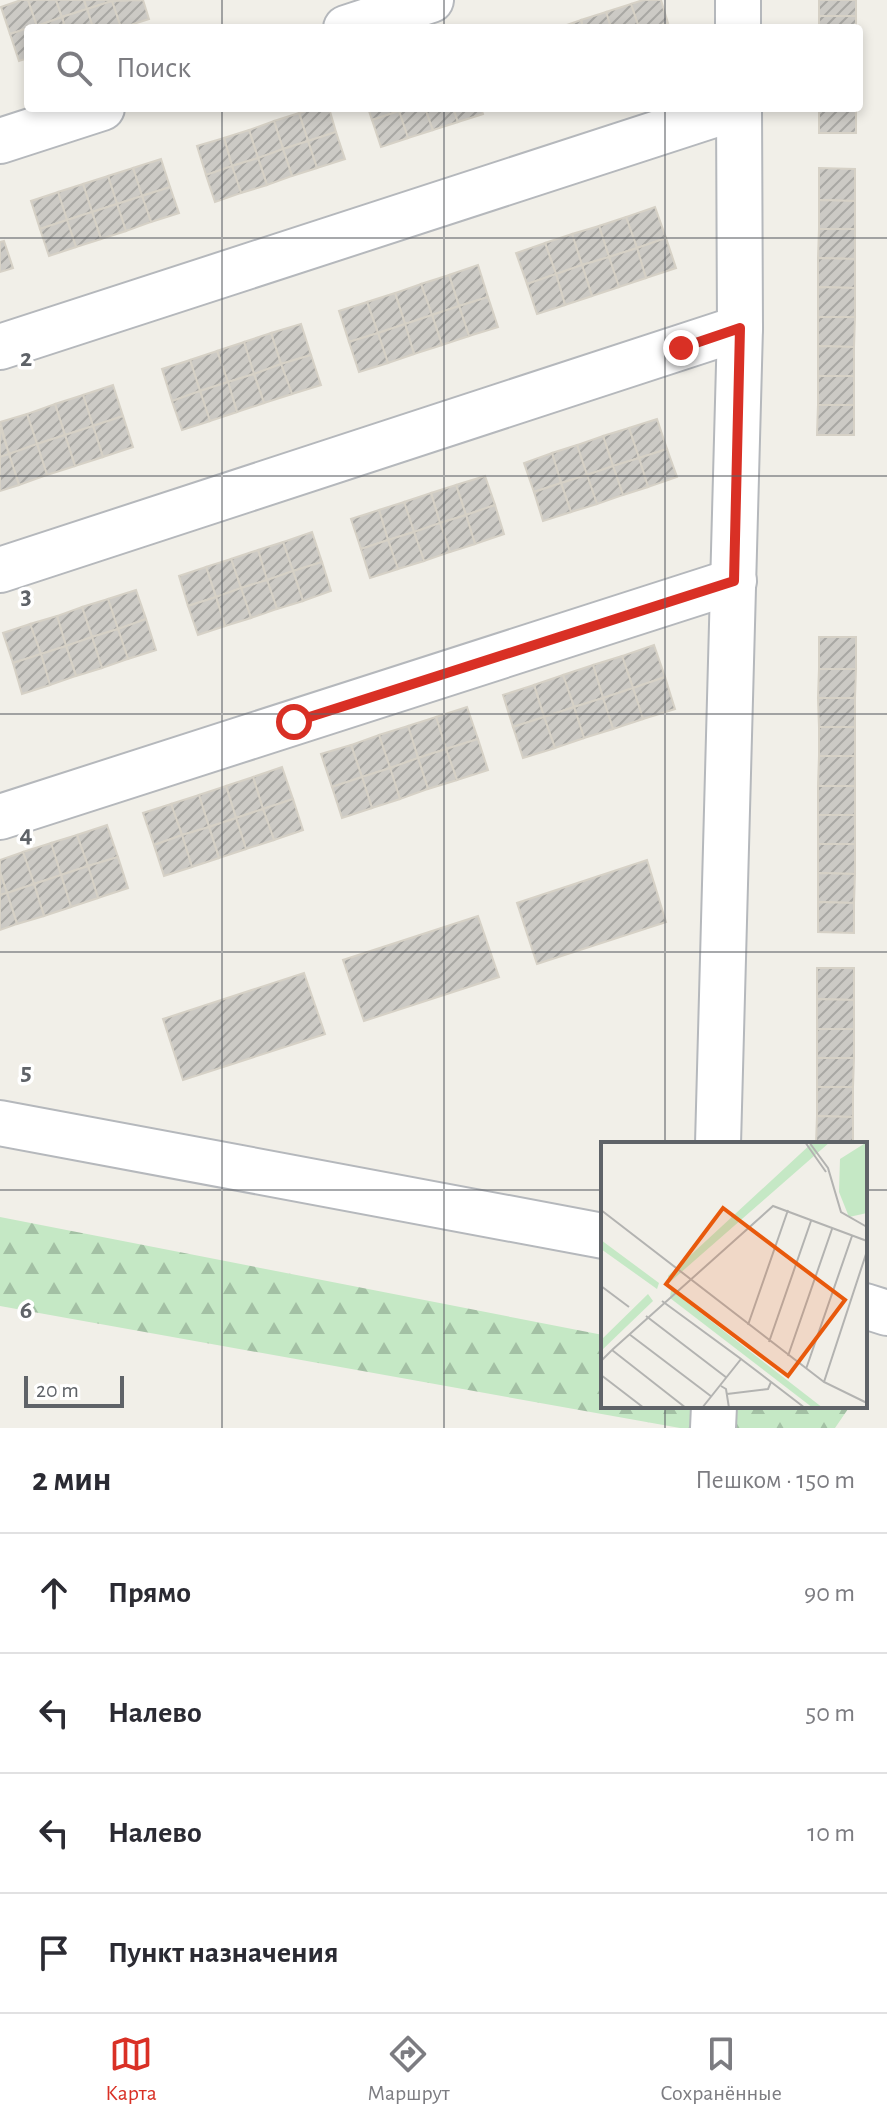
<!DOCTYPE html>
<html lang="ru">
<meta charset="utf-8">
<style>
:root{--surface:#fff;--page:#f7f7f7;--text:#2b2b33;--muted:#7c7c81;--line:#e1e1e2;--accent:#d93025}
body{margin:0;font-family:"Alegreya Sans",sans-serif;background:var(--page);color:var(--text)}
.scale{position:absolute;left:24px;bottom:20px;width:100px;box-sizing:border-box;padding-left:8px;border:4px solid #5f6368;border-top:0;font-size:22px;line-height:28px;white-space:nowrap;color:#5f6368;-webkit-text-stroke:6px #fff;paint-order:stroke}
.stop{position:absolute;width:24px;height:24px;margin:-18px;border:6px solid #d93025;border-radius:50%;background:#fff}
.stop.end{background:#d93025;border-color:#fff;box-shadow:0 2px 8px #0008}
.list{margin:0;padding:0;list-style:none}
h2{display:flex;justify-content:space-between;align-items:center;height:104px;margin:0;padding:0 32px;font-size:34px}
h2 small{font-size:26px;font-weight:400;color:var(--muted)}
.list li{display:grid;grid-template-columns:52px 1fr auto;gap:24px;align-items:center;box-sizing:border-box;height:120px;padding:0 32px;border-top:2px solid var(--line)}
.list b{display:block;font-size:30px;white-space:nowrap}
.list em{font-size:26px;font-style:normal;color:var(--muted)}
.icon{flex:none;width:44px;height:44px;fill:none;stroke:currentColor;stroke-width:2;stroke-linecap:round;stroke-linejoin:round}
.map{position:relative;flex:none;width:887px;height:1428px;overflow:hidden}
.search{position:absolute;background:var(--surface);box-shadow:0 4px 12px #0003;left:24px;right:24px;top:24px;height:88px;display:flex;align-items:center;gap:20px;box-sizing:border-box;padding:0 28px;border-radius:8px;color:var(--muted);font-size:30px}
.sheet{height:584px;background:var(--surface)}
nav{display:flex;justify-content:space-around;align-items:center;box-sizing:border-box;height:112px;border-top:2px solid var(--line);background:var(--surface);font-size:22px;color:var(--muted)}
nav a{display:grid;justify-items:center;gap:4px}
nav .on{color:var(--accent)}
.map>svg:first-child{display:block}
</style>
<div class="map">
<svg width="887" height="1428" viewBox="0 0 887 1428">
<defs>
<pattern id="forest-firs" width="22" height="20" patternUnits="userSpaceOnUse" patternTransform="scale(2)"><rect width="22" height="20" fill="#c5e8c5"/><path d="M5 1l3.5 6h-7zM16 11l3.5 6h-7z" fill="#a3c0a4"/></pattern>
<pattern id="building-hatch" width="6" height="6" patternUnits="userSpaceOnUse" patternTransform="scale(2)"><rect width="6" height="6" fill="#cccac5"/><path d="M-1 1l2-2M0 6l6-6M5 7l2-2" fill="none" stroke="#a9a8a4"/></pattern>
</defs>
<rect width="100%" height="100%" fill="#f1efe8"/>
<!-- forest -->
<polygon fill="url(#forest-firs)" points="0,1217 603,1335 603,1406 844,1406 848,1409 835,1428 680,1428 0,1306"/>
<!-- building -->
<g fill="url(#building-hatch)" stroke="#d6d1c6" stroke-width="2">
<polygon points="21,0 28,0 37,26 10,34 1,7"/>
<polygon points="28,0 56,0 62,17 37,26"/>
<polygon points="56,0 84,0 87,9 62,17"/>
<polygon points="84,0 112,0 112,1 87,9"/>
<polygon points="143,0 149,19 121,28 112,1"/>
<polygon points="643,0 661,0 668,23 652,28 639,28 631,4"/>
<rect x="819" y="0" width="37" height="16"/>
<polygon points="112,1 121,28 93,28 87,9"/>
<polygon points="631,4 639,28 611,28 606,12"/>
<polygon points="87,9 93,28 65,28 62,17"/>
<polygon points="606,12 611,28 583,28 581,20"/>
<rect x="819" y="16" width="37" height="12"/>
<polygon points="62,17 65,28 37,28 37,26"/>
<polygon points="581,20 583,28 558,28"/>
<polygon points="28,28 28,58 19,61 10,34"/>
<polygon points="314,108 329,108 336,132 308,141 299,113"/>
<polygon points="368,108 398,108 399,111 372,120"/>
<polygon points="409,108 425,108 433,130 408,138 399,111"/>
<polygon points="425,108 453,108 458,122 433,130"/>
<polygon points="453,108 481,108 483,114 458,122"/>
<rect x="819" y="108" width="37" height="25"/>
<polygon points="399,111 408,138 381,147 372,120"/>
<polygon points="299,113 308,141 283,149 274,121"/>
<polygon points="274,121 283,149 258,158 249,130"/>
<polygon points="249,130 258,158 232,166 224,138"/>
<polygon points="336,132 345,159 317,168 308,141"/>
<polygon points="224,138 232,166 206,175 197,146"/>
<polygon points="308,141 317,168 292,176 283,149"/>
<polygon points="283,149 292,176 267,185 258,158"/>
<polygon points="258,158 267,185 241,193 232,166"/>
<polygon points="161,159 170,187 142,196 133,168"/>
<polygon points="232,166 241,193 215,202 206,175"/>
<polygon points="133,168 142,196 117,204 108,176"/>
<polygon points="819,168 855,169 855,201 819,200"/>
<polygon points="108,176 117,204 92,212 83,184"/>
<polygon points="83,184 92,212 67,220 58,192"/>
<polygon points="170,187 179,213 151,222 142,196"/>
<polygon points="58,192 67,220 40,229 31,201"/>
<polygon points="142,196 151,222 126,231 117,204"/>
<polygon points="819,200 855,201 855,229 819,229"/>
<polygon points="117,204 126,231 101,239 92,212"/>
<polygon points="655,207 666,238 637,248 626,217"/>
<polygon points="92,212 101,239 76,247 67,220"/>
<polygon points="626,217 637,248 609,257 599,226"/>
<polygon points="67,220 76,247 49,256 40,229"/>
<polygon points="599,226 609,257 582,265 572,234"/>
<polygon points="819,229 855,229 855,259 818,258"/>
<polygon points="572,234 582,265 556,274 545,243"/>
<polygon points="666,238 676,268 646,278 637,248"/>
<polygon points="4,241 13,268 0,272 0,242"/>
<polygon points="545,243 556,274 527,284 516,253"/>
<polygon points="637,248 646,278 619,287 609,257"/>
<polygon points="609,257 619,287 592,296 582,265"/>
<polygon points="818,258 855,259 855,288 818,287"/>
<polygon points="478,265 488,297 459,306 449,275"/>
<polygon points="582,265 592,296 565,305 556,274"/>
<polygon points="556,274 565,305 537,314 527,284"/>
<polygon points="449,275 459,306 432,315 421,284"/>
<polygon points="421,284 432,315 405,324 395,293"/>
<polygon points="818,287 855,288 855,317 818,317"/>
<polygon points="395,293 405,324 378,333 367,302"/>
<polygon points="488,297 498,327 469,336 459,306"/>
<polygon points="367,302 378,333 349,342 339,311"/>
<polygon points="459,306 469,336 442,345 432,315"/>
<polygon points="432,315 442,345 414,354 405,324"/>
<polygon points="818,317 855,317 854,347 818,346"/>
<polygon points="301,324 311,355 281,364 271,333"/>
<polygon points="405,324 414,354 388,363 378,333"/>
<polygon points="271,333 281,364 254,374 244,342"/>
<polygon points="378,333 388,363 359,372 349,342"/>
<polygon points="244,342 254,374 228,382 217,351"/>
<polygon points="818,346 854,347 854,376 818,376"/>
<polygon points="217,351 228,382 200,391 190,360"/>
<polygon points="311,355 321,385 292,394 281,364"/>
<polygon points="190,360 200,391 172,401 162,369"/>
<polygon points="281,364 292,394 264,403 254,374"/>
<polygon points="254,374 264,403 237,412 228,382"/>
<rect x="818" y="376" width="36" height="29"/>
<polygon points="228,382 237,412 210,421 200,391"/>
<polygon points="113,385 123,416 93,426 83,395"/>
<polygon points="200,391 210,421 182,430 172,401"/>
<polygon points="83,395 93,426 65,435 55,404"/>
<polygon points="55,404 65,435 37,444 27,414"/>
<polygon points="818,405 854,405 854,435 817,435"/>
<polygon points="27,414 37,444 9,454 0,422"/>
<polygon points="123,416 133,447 103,457 93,426"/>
<polygon points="657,419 667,449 639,458 629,428"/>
<polygon points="93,426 103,457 75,466 65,435"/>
<polygon points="0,427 9,454 0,457"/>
<polygon points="629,428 639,458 613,466 603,436"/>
<polygon points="65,435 75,466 47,475 37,444"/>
<polygon points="603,436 613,466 587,475 577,445"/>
<polygon points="37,444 47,475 19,485 9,454"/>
<polygon points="577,445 587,475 561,483 552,453"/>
<polygon points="667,449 677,477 648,487 639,458"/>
<polygon points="552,453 561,483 534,492 524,463"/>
<polygon points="9,454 19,485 0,491 0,457"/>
<polygon points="639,458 648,487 623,495 613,466"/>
<polygon points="613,466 623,495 597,504 587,475"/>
<polygon points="587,475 597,504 571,512 561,483"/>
<polygon points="485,476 495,505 466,515 456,485"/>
<polygon points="561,483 571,512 543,521 534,492"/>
<polygon points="456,485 466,515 440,523 431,493"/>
<polygon points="431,493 440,523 414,532 404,502"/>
<polygon points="404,502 414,532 388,540 379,510"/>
<polygon points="495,505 504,534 475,544 466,515"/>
<polygon points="379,510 388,540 361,549 351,519"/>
<polygon points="466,515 475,544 450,552 440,523"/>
<polygon points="440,523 450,552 424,561 414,532"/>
<polygon points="312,532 322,562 293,571 283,542"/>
<polygon points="414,532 424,561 398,569 388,540"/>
<polygon points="388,540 398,569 370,578 361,549"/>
<polygon points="283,542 293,571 267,580 258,550"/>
<polygon points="258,550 267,580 241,588 231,559"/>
<polygon points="231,559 241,588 216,597 206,567"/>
<polygon points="322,562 331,591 303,601 293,571"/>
<polygon points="206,567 216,597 188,606 179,576"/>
<polygon points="293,571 303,601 277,609 267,580"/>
<polygon points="267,580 277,609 251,618 241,588"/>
<polygon points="241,588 251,618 225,626 216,597"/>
<polygon points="136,590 146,619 118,629 108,599"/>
<polygon points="216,597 225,626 198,635 188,606"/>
<polygon points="108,599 118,629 92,637 82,607"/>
<polygon points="82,607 92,637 66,646 57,616"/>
<polygon points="57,616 66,646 41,654 30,624"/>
<polygon points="146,619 156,650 128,659 118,629"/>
<polygon points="30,624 41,654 13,663 3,633"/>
<polygon points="118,629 128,659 102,668 92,637"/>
<polygon points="92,637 102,668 76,676 66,646"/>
<rect x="819" y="637" width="37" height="32"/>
<polygon points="654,645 665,677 633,688 622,656"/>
<polygon points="66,646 76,676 50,685 41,654"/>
<polygon points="41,654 50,685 22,694 13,663"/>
<polygon points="622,656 633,688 603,698 593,665"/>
<polygon points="593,665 603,698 574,707 563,675"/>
<polygon points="819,669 856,669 855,698 818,698"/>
<polygon points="563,675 574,707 544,717 534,685"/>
<polygon points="665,677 675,709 643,719 633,688"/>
<polygon points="534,685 544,717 513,727 503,695"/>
<polygon points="633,688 643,719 613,729 603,698"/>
<polygon points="603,698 613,729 584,738 574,707"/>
<polygon points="818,698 855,698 855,727 819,727"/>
<polygon points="467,707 478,739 446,749 436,717"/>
<polygon points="574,707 584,738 555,748 544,717"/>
<polygon points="436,717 446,749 418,758 408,726"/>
<polygon points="544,717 555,748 523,758 513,727"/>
<polygon points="408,726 418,758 390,768 379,735"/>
<rect x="819" y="727" width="36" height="29"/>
<polygon points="379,735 390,768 362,777 351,745"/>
<polygon points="478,739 488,770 457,780 446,749"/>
<polygon points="351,745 362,777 332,787 321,754"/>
<polygon points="446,749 457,780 428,789 418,758"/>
<polygon points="819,756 855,756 855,786 818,786"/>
<polygon points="418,758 428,789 400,799 390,768"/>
<polygon points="282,767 293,799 263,809 253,777"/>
<polygon points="390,768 400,799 372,808 362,777"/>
<polygon points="253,777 263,809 236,818 226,786"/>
<polygon points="362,777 372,808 342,818 332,787"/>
<polygon points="226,786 236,818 209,827 199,795"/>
<rect x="818" y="786" width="37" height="29"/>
<polygon points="199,795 209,827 182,835 171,804"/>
<polygon points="293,799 303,830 274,840 263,809"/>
<polygon points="171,804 182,835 154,845 143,813"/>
<polygon points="263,809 274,840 246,849 236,818"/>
<rect x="818" y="815" width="37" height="29"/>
<polygon points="236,818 246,849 219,858 209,827"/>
<polygon points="107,825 118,857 88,866 77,835"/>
<polygon points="209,827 219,858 192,867 182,835"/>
<polygon points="77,835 88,866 61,875 51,843"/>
<polygon points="182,835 192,867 164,876 154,845"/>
<polygon points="51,843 61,875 34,884 23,852"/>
<polygon points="818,844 855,844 855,874 818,873"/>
<polygon points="23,852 34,884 7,893 0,872 0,860"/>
<polygon points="118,857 128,888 98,898 88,866"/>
<polygon points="647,860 666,922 537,964 517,903"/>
<polygon points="88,866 98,898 71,907 61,875"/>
<polygon points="0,872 7,893 0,895"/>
<polygon points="818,873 855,874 854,903 818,902"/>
<polygon points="61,875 71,907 44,916 34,884"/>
<polygon points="34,884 44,916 17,924 7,893"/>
<polygon points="7,893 17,924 0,930 0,895"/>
<polygon points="818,902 854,903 854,933 818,932"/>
<polygon points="478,916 499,977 364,1021 343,960"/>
<polygon points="817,968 854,968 854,1000 817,999"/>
<polygon points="304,973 325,1034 183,1080 163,1019"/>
<polygon points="817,999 854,1000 854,1029 817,1029"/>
<rect x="817" y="1029" width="37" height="29"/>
<polygon points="817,1058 854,1058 853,1087 817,1087"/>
<polygon points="817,1087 853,1087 853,1117 817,1116"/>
<polygon points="817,1116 853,1117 853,1144 816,1144"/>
</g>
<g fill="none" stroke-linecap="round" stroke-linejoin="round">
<defs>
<g id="minor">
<polyline points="738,0 738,28"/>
<polyline points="346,28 431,0"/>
<polyline points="0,141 102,108"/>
<polyline points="0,347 735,108"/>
<polyline points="0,570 740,328"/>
<polyline points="0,817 734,581"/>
<polyline points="0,1123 603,1236"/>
<polyline points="718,1144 740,328 739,108"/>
<polyline points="865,1306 887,1313"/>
<polyline points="713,1428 714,1406"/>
</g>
</defs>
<!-- minor casing -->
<use href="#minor" stroke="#b5b8bc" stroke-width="48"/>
<!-- minor -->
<use href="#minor" stroke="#fff" stroke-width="44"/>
</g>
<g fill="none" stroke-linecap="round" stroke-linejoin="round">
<!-- route -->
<polyline stroke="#d93025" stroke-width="10" points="294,722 734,581 740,328 681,348"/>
</g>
<!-- grid -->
<path fill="none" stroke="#5f6368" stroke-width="2" stroke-opacity="0.55" d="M 222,0 L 222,28M 444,0 L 444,28M 665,0 L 665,28M 222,108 L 222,1428M 444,108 L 444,1428M 665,108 L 665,1144M 0,238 L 887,238M 0,476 L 887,476M 0,714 L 887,714M 0,952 L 887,952M 0,1190 L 603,1190M 865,1190 L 887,1190M 665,1406 L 665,1428"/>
<!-- overview -->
<g transform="translate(601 1142)">
<rect width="266" height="266" fill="#f1efe8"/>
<path d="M 212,0 L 229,0 L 69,140 L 67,134 ZM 266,0 L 266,71 L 248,75 L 238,50 L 239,17 ZM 0,98 L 58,141 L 56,147 L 0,107 ZM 70,148 L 222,266 L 212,266 L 69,156 ZM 47,152 L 52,159 L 0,209 L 0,198 Z" fill="#c5e8c5"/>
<path fill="none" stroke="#b3b3b1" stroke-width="2" d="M 204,0 L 225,30M 208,0 L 227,26 L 240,70 L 266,85M 0,68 L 223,240M 266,109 L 223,240 L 266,261M 0,144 L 28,165M 61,159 L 140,217 L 101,266M 45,174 L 126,236M 147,183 L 187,68M 28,192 L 111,255M 168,200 L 210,79M 11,208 L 172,64 L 266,99M 187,214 L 231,87M 140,217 L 204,266M 0,219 L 11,208 L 85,266M 205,227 L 251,94M 0,233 L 43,266M 120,244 L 125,247 L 128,266M 126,252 L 167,247 L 170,240"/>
<path fill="#e8590c" fill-opacity="0.15" stroke="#e8590c" stroke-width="4" d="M 122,66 L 244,158 L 187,234 L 65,142 Z"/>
<rect width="266" height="266" fill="none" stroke="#5f6368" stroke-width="4"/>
</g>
<g font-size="26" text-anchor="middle" font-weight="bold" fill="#5f6368" stroke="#fff" stroke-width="7" stroke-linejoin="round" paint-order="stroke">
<text x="26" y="366">2</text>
<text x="26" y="604">3</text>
<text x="26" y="842">4</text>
<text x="26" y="1080">5</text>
<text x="26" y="1318">6</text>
</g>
</svg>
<div class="scale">20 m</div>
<div class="stop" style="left:294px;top:722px"></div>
<div class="stop end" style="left:681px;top:348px"></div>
<div class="search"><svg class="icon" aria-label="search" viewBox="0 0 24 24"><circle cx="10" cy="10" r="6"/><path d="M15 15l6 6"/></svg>Поиск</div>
</div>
<section class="sheet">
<h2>2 мин<small>Пешком · 150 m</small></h2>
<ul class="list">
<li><svg class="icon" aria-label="ahead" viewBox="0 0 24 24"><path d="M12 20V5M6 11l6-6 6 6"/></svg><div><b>Прямо</b></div><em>90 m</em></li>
<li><svg class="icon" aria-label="left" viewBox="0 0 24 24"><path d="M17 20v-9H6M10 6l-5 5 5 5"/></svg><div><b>Налево</b></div><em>50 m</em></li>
<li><svg class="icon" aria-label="left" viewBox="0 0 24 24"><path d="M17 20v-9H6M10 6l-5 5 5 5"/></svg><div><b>Налево</b></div><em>10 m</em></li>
<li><svg class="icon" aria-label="arrive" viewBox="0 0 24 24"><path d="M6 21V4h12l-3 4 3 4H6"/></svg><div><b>Пункт назначения</b></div></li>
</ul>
</section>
<nav>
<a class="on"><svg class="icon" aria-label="map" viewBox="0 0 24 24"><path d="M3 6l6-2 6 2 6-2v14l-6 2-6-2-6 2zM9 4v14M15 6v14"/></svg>Карта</a>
<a><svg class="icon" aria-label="directions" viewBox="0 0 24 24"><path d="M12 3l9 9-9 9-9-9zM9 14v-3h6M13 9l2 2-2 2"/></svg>Маршрут</a>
<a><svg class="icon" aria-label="saved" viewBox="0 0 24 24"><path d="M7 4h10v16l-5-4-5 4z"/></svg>Сохранённые</a>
</nav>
